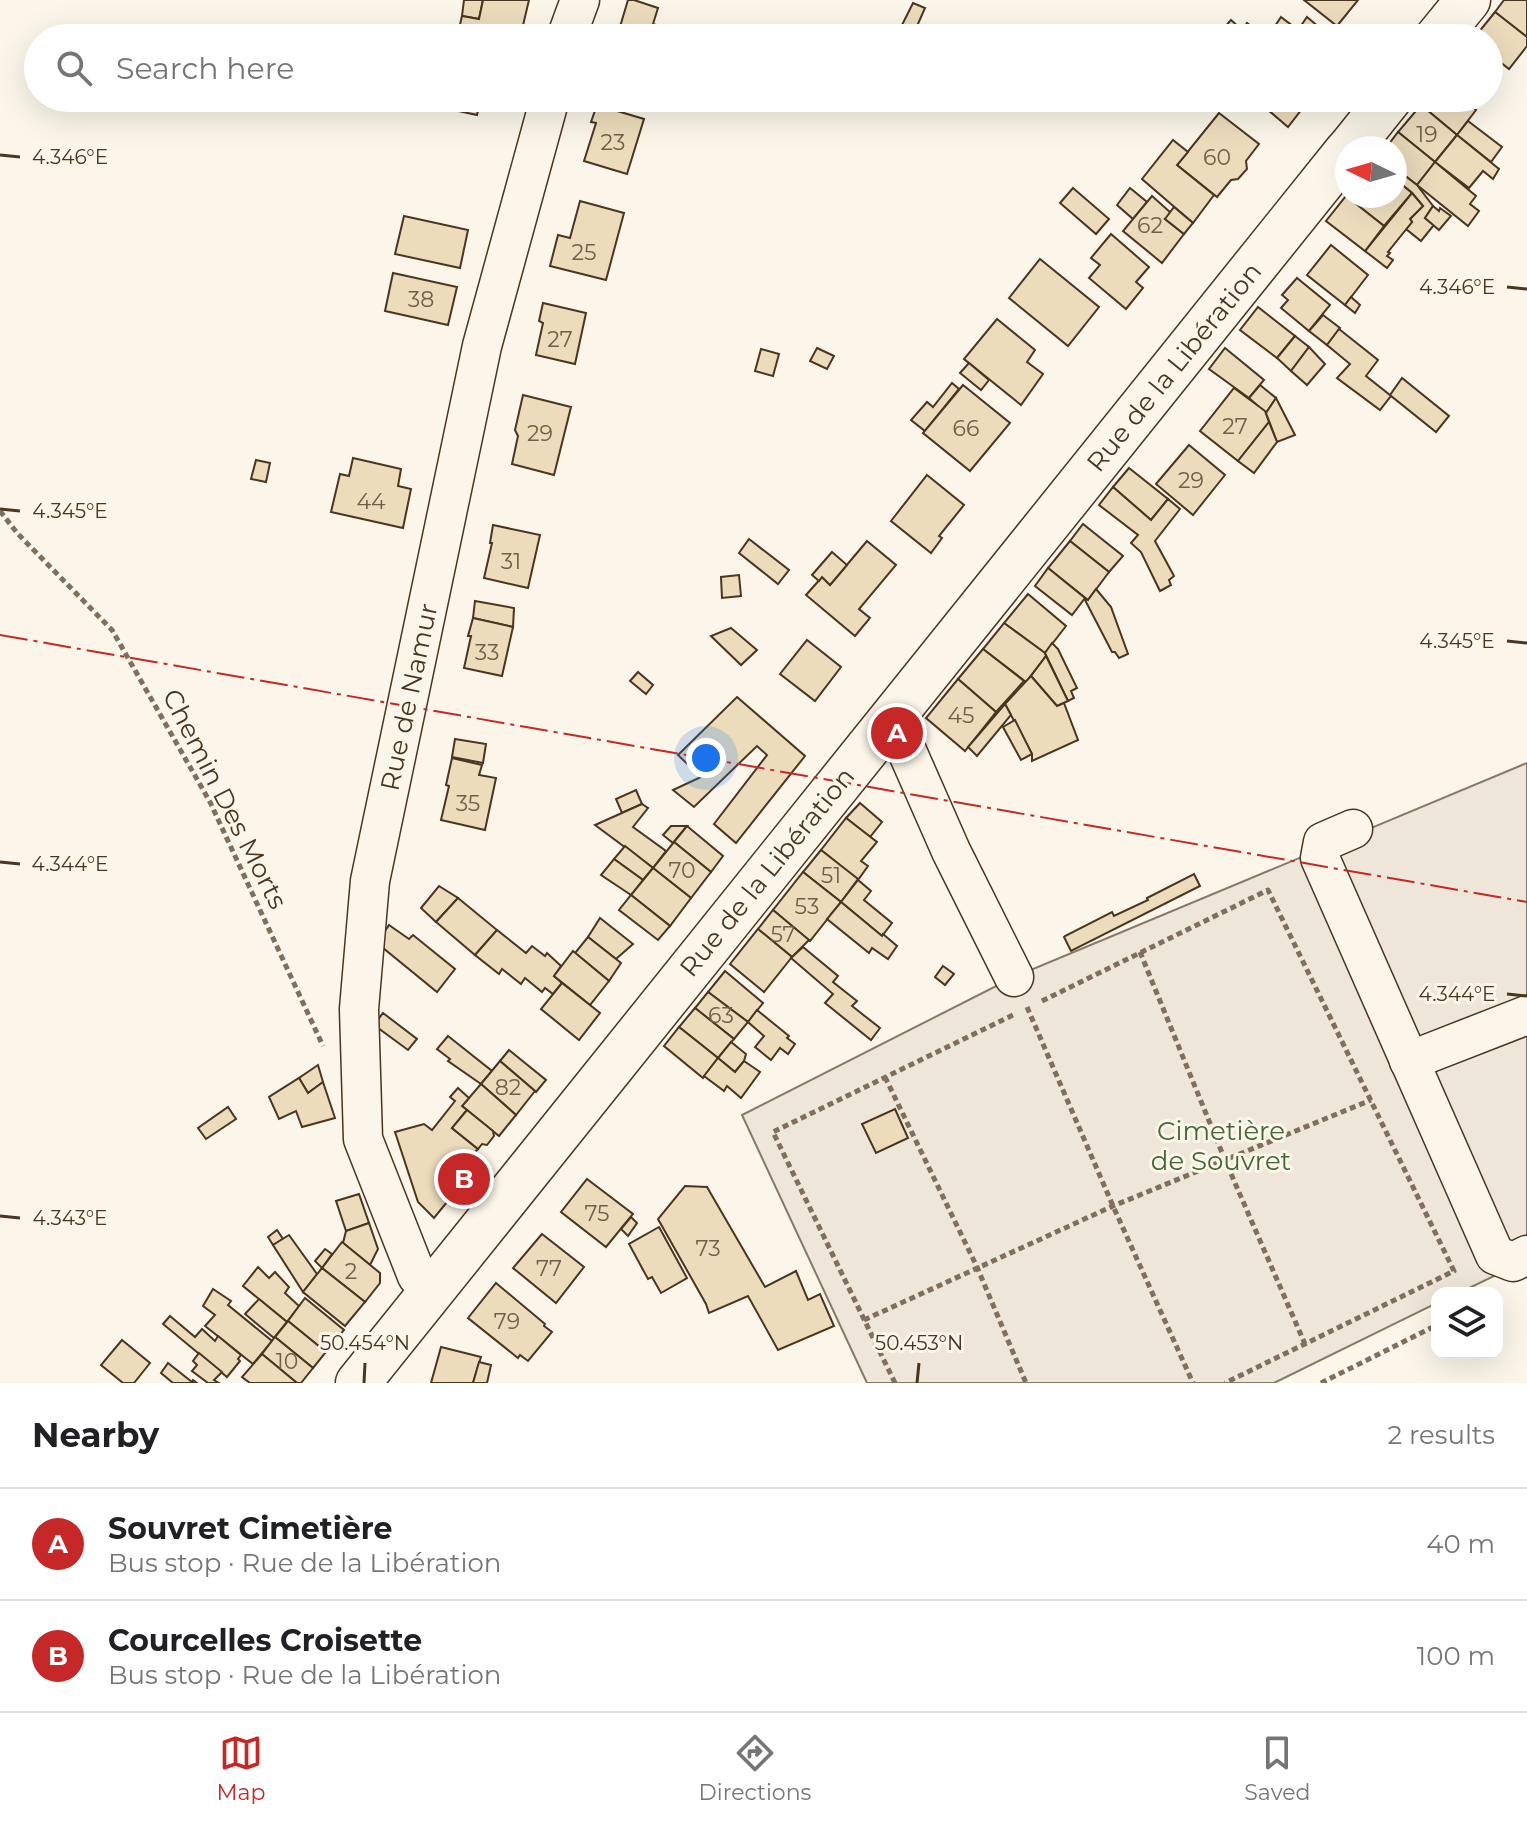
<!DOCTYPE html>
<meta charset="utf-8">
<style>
:root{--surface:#fff;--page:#f6f6f6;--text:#202124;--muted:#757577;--line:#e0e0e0;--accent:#c62828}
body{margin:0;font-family:Montserrat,sans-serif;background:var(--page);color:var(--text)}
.controls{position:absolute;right:24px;bottom:24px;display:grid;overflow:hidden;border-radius:16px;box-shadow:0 8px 32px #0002}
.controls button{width:72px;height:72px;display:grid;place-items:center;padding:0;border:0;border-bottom:2px solid var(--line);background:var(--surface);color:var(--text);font:40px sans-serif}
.compass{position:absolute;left:1335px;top:136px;width:72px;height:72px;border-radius:50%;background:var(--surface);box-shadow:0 8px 32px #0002;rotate:275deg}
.you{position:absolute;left:706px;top:758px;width:28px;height:28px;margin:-20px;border:6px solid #fff;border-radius:50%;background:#1a73e8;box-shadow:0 0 0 12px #1a73e833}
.badge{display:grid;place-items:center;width:52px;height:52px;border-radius:50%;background:var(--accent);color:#fff;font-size:26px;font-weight:700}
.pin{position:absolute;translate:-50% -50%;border:4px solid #fff;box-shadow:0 2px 8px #0006}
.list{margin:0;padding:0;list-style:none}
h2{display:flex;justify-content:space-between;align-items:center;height:104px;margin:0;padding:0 32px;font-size:34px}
h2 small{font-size:26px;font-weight:400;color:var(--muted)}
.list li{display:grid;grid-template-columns:52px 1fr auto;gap:24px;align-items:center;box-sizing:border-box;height:112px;padding:0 32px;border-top:2px solid var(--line)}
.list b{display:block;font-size:30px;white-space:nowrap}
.list p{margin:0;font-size:26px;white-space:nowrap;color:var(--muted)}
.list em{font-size:26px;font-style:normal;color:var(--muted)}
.icon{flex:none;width:44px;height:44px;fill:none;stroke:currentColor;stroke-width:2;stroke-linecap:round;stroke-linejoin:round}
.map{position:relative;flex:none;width:1527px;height:1383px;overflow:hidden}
.search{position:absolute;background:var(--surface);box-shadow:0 8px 32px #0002;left:24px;right:24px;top:24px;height:88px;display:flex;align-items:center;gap:20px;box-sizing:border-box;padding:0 28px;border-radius:44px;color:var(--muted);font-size:30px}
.sheet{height:328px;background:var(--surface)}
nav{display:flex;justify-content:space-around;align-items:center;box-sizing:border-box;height:112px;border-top:2px solid var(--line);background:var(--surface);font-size:22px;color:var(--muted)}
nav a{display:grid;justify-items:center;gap:4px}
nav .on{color:var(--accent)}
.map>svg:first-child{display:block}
</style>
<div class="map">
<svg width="1527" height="1383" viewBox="0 0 1527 1383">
<rect width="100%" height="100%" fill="#fbf6e9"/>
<!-- green -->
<polygon fill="#ede6d9" stroke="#887966" stroke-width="2" points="1527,763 1527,1260 1459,1293 1437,1293 1437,1303 1274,1383 867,1383 742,1115 1014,977"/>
<!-- building -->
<g fill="#ecdcbc" stroke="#4a3520" stroke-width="2">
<polygon points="464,0 483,0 479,19 462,16"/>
<polygon points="483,0 529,0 520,38 457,38 462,16 479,19"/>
<polygon points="628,0 634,0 658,8 653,24 678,32 676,38 631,38 632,34 619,30"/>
<polygon points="1304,0 1358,0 1337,26"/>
<polygon points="1504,0 1527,0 1527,37 1495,12"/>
<polygon points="913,3 925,8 914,33 901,27"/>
<polygon points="1495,12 1527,37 1527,46 1509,69 1489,53 1489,38 1474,38"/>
<polygon points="1281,17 1290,24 1278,38 1267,38"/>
<polygon points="1307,17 1332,38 1308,38 1298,30"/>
<polygon points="1231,20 1242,30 1247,23 1266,38 1226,38 1230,33 1224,28"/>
<polygon points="1290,24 1295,29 1288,38 1278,38"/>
<polygon points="443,98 481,98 477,115 440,107"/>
<polygon points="1254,98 1304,98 1302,101 1305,105 1288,127"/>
<polygon points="1426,98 1460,98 1476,110 1457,135 1421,105"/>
<polygon points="597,105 644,119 627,174 584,161 596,123 591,122"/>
<polygon points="1421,105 1457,135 1435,162 1398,132"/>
<polygon points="1219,113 1259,144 1246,161 1247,169 1238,179 1231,180 1217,197 1177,165"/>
<polygon points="1468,121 1502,147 1491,162 1457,135"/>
<polygon points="1398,132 1435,162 1417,185 1395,168 1395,148 1386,148"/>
<polygon points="1457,135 1499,169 1493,179 1483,171 1469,188 1435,162"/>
<polygon points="1173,140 1188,152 1177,165 1214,195 1193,223 1142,179"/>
<polygon points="1435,162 1476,196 1470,204 1479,211 1468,226 1417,185"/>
<polygon points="1395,168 1417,185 1433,206 1425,218 1434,225 1421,241 1406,229 1412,222 1410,219 1423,206 1412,193 1395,179"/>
<polygon points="1395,179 1412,193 1384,226 1346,196 1395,196"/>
<polygon points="1073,188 1109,219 1096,234 1060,203"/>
<polygon points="1130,188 1147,202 1133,219 1117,205"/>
<polygon points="1412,193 1423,206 1410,219 1412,222 1388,252 1390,253 1387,256 1393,260 1387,268 1365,251"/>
<polygon points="1152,196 1171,213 1165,219 1184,234 1162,263 1123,231"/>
<polygon points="1346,196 1384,226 1365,251 1326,221"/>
<polygon points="580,201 624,213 606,280 550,266 558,235 570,238"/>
<polygon points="1433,206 1439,211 1440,208 1451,216 1439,230 1425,218"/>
<polygon points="1174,207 1193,223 1184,234 1165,219"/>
<polygon points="404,216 468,230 460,268 395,254"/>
<polygon points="1111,234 1149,267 1136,282 1143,288 1126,309 1089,278 1100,265 1091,258"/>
<polygon points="1331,245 1368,275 1345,305 1307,275"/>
<polygon points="1040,259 1099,307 1068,346 1009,298"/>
<polygon points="393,273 457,287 448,325 385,311"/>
<polygon points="1297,278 1330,305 1309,331 1281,308 1288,300 1282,295"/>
<polygon points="1351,297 1360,305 1355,313 1345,305"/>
<polygon points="543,303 586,313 575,364 536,355 543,323 539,321"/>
<polygon points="1258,307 1295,336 1277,358 1240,330"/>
<polygon points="1323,315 1340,328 1327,345 1309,331"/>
<polygon points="997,319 1035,350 1027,362 1043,374 1021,405 964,359"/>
<polygon points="1339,329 1378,360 1366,376 1390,395 1402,378 1449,416 1436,432 1391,396 1380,410 1337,378 1350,364 1327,345"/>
<polygon points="1295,336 1309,347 1291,371 1277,358"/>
<polygon points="1309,347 1325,364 1307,385 1291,371"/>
<polygon points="817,348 834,356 827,369 810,361"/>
<polygon points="1225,348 1264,380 1249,398 1209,369"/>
<polygon points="761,349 779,354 773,376 755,371"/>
<polygon points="969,363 989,380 981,390 960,373"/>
<polygon points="952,383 959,389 925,431 911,420 927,402 933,407"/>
<polygon points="963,385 1010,423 970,471 923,433"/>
<polygon points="1260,385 1276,398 1266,413 1249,398"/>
<polygon points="1234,388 1265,411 1269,422 1238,461 1200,431"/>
<polygon points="523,395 571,407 554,475 512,464 518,436 515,430"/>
<polygon points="1276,398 1295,435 1277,442 1266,413"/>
<polygon points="1269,422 1277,442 1254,473 1238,461"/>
<polygon points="1189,445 1225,475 1193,515 1156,484"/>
<polygon points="353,458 401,469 398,486 411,489 403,528 331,512 340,474 349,476"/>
<polygon points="256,460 270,463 266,482 251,479"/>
<polygon points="1129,468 1168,499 1151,520 1113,487"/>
<polygon points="927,475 964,505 939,536 942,538 931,553 891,521"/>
<polygon points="1113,487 1151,520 1168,499 1180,509 1155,541 1174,576 1169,580 1171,585 1160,591 1141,552 1131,543 1138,535 1099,505"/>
<polygon points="1083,524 1123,556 1109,572 1070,541"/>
<polygon points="493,525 540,535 528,588 484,578 492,543 490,543"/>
<polygon points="749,539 789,570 778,584 739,553"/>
<polygon points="867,541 896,565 859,609 870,618 855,636 806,595 822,577 830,585"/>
<polygon points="1070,541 1109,572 1088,600 1048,568"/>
<polygon points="832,552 847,565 830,585 822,577 819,581 812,575"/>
<polygon points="1048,568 1085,598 1072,615 1035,586"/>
<polygon points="739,575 741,596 722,598 721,577"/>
<polygon points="1096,589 1111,607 1128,654 1119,658 1115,652 1112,652 1085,600 1086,599 1088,600"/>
<polygon points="1028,594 1066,626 1045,653 1004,623"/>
<polygon points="475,601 514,608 513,627 473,618"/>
<polygon points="473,618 513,627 502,676 464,668 471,636 468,636"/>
<polygon points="1004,623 1045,653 1046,656 1026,682 983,649"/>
<polygon points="731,628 757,650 741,665 711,636"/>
<polygon points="807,640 841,667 815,701 780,674"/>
<polygon points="1052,643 1058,649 1077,688 1071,691 1074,698 1068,701 1045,653"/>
<polygon points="983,649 1024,681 996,712 958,679"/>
<polygon points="1046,656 1068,701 1057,706 1031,676"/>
<polygon points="638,672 653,685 646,694 630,681"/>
<polygon points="1031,676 1057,706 1064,703 1078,740 1032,761 1032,754 1005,704"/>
<polygon points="958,679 996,712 965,751 926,718"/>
<polygon points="737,697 805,756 736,843 714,824 767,755 757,746 694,807 673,790 701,777 678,755"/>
<polygon points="1005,704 1011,715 977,756 968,747"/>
<polygon points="1015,720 1032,754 1021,760 1003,727"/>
<polygon points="455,739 486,744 483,763 452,757"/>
<polygon points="452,758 482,765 479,775 496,778 485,830 441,820 449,786 446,785"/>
<polygon points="636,790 642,804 622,813 616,799"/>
<polygon points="860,803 882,822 870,837 846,818"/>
<polygon points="642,804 648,808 633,827 666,851 653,868 595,825"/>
<polygon points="846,818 877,842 861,861 868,866 858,880 821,850"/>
<polygon points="671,826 687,826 673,843 663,835"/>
<polygon points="687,826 723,856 711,872 674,842"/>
<polygon points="674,842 711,872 691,898 653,868"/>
<polygon points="625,846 653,868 643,880 614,859"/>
<polygon points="821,850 858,879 841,902 803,872"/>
<polygon points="614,859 643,880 631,895 601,875"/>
<polygon points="653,868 691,898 670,926 631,895"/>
<polygon points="803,872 841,902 810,941 773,910"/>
<polygon points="1194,874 1200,886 1071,951 1064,937 1065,936 1112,912 1114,916 1148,900 1147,898"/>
<polygon points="858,880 871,891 864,900 892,923 882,936 841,902"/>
<polygon points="439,886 458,898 436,922 421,908"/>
<polygon points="631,895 670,926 658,940 619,910"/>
<polygon points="458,898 497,930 475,955 436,922"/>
<polygon points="841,902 882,936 883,934 897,946 888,959 872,948 869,953 827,919"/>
<polygon points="773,910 809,940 792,957 758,929"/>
<polygon points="600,918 633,944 616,959 588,937"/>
<polygon points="389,925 409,939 413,935 455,969 437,992 377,943"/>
<polygon points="758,929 792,957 764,992 730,964"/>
<polygon points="497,930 526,953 532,946 545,956 547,953 561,966 554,976 562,983 553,994 545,988 542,992 525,978 521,984 502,969 499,974 475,955"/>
<polygon points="588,937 621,963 609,981 575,953"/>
<polygon points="803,947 838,976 833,982 857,1001 852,1006 880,1028 871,1040 825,1003 833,994 791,958"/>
<polygon points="573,951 609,981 590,1005 554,976"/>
<polygon points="943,966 954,974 945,985 935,977"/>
<polygon points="725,971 763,1003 748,1022 708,992"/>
<polygon points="562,983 600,1013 579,1040 541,1009"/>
<polygon points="708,992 748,1022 734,1039 695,1008"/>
<polygon points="695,1008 734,1039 718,1058 679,1027"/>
<polygon points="757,1010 789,1036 787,1038 795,1044 788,1054 780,1048 771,1060 755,1047 764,1036 748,1022"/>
<polygon points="383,1013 417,1039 408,1050 374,1025"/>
<polygon points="679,1027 718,1058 703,1078 664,1046"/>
<polygon points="448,1036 492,1071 481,1084 448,1061 450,1059 437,1049"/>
<polygon points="731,1042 746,1054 744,1061 735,1072 718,1058"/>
<polygon points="509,1050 546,1080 536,1092 500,1061"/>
<polygon points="718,1058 735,1072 744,1061 760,1072 741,1098 727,1086 724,1091 704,1076"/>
<polygon points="500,1061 535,1091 516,1115 481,1084"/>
<polygon points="318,1065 323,1082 308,1093 299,1078"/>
<polygon points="299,1078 308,1093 323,1082 335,1118 302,1127 296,1111 279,1119 269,1097"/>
<polygon points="481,1084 516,1115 499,1136 462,1106"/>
<polygon points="458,1088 469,1098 462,1106 467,1110 452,1128 478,1149 475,1152 483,1158 434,1218 418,1202 395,1132 424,1124 432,1130 455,1101 450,1097"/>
<polygon points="228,1107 236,1119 206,1139 198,1128"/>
<polygon points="895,1109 908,1138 876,1153 862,1124"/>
<polygon points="467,1110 493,1131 494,1136 487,1145 482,1144 478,1149 452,1128"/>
<polygon points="587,1179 633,1214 606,1247 561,1212"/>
<polygon points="685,1186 707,1187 765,1287 796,1271 808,1300 820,1294 834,1326 778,1350 748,1296 709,1313 706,1304 658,1219"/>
<polygon points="359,1194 369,1223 346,1231 336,1201"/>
<polygon points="631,1217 637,1223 628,1236 621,1229"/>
<polygon points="369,1223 378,1249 370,1265 343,1243 346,1231"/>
<polygon points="659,1227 687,1278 661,1293 652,1277 648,1279 629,1244"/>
<polygon points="277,1230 283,1239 273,1245 268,1237"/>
<polygon points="542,1234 584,1267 556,1303 513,1268"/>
<polygon points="289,1235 317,1274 303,1292 273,1245"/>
<polygon points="342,1242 380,1273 380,1283 365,1302 322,1268"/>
<polygon points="325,1249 332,1254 322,1268 315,1261"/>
<polygon points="258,1267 269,1278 275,1272 289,1287 285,1293 299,1306 287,1322 243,1286"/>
<polygon points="322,1268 365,1302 345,1326 303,1292"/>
<polygon points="496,1283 545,1324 544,1326 552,1332 528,1361 520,1355 518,1358 468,1318"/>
<polygon points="213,1289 231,1301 228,1305 272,1341 253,1364 205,1326 215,1315 203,1306"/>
<polygon points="305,1298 344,1330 326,1352 288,1321"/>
<polygon points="259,1299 287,1322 274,1338 245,1314"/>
<polygon points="170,1316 195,1337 202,1329 215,1341 218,1336 241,1355 238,1359 240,1361 227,1377 163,1324"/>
<polygon points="288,1321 326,1352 313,1368 275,1337"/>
<polygon points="275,1337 313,1368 301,1383 297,1383 262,1354"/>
<polygon points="122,1340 150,1363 134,1383 123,1383 101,1365"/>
<polygon points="441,1347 481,1357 473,1383 431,1383"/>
<polygon points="199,1353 222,1372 214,1380 219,1383 208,1383 192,1371 197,1365 193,1361"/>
<polygon points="262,1354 297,1383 250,1383 242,1377"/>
<polygon points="479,1362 491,1365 487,1383 473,1383"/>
<polygon points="168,1363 192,1382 193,1380 197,1383 173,1383 161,1373"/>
</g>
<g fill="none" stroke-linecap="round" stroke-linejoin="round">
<defs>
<g id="minor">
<polyline points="566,38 580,0"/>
<polyline points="886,725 903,742 951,851 1014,977"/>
<polyline points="1353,829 1323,842 1320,858 1495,1255 1513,1262 1527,1255"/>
<polyline points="1409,1061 1527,1015"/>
<polyline points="433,1290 417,1276 363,1139 359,1009 370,881 482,346 550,98"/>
</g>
<g id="major">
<polyline points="1437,38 1468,0"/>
<polyline points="1350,148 1390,98"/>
<polyline points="358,1383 1347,151"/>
</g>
</defs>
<!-- minor casing -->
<use href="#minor" stroke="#4a3520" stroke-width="41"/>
<!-- major casing -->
<use href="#major" stroke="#4a3520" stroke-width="47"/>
<!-- path -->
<g stroke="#7f6f5c" stroke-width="5" stroke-dasharray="6 4" stroke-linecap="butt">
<polyline points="0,511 18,534 112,630 210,802 323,1046"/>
<polyline points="1140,952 1225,1160 1305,1344"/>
<polyline points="1042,1001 1268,890 1454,1271 1225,1383"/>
<polyline points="1027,1007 1113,1206 1193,1383"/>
<polyline points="885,1077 977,1267 1026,1383"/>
<polyline points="864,1320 1113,1206 1371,1100"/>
<polyline points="895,1383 773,1132 1015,1014"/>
<polyline points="1321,1383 1437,1325"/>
</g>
<!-- minor -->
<use href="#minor" stroke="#fbf6e9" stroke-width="38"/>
<!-- major -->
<use href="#major" stroke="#fbf6e9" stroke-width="44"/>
<!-- power -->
<polyline stroke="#c62828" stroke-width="2" stroke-dasharray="28 6 4 6" stroke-linecap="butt" points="0,635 1527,902"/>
</g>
<!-- ticks -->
<path fill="none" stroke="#4a3520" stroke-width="3" d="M 0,155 L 20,157M 1507,287 L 1527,289M 0,509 L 20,511M 1507,641 L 1527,643M 0,862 L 20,864M 1507,994 L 1527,996M 0,1216 L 20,1218M 364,1383 L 365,1363M 917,1383 L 919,1363"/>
<g text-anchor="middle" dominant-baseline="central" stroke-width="6" stroke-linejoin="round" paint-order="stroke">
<!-- number labels -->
<g font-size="22" fill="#725f47">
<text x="1427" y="134">19</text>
<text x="613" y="142">23</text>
<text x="1217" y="157">60</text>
<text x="1150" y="225">62</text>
<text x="584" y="252">25</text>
<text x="421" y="299">38</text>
<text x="560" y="339">27</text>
<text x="1235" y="426">27</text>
<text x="966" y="428">66</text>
<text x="540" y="433">29</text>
<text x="1191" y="480">29</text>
<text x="371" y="501">44</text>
<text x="511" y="561">31</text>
<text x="487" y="652">33</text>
<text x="961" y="715">45</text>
<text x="468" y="803">35</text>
<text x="682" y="870">70</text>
<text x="831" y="875">51</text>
<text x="807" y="906">53</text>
<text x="783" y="934">57</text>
<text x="721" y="1015">63</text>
<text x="508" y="1087">82</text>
<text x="597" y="1213">75</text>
<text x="708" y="1248">73</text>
<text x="549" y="1268">77</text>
<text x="351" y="1271">2</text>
<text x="507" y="1321">79</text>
<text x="287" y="1361">10</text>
</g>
<!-- street labels -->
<g font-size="26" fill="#4a3520" stroke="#fbf6e9">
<text transform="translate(1174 367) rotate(-51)">Rue de la Libération</text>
<text transform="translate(409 697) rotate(-78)">Rue de Namur</text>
<text transform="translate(225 799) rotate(63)">Chemin Des Morts</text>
<text transform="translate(767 872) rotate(-51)">Rue de la Libération</text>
</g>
<!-- park labels -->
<g font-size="26" fill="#436837" stroke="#fbf6e9">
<text x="1221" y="1131">Cimetière<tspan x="1221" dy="30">de Souvret</tspan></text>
</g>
</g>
<g font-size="20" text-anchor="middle" fill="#4a3520" stroke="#fbf6e9" stroke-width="6" stroke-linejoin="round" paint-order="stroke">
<text x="70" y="164">4.346°E</text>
<text x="1457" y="294">4.346°E</text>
<text x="70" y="518">4.345°E</text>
<text x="1457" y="648">4.345°E</text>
<text x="70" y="871">4.344°E</text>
<text x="1457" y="1001">4.344°E</text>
<text x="70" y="1225">4.343°E</text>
<text x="365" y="1350">50.454°N</text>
<text x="919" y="1350">50.453°N</text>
</g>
</svg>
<div class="controls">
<button><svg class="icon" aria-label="layers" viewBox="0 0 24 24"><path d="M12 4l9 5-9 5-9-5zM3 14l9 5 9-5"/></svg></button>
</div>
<svg class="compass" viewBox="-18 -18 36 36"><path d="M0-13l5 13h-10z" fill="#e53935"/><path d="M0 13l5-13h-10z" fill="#757577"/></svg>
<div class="you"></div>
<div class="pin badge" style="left:897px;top:733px">A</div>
<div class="pin badge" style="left:464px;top:1179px">B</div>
<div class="search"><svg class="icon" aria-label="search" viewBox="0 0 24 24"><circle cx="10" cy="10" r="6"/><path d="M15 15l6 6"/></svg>Search here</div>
</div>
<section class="sheet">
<h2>Nearby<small>2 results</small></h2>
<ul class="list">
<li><span class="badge">A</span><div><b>Souvret Cimetière</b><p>Bus stop · Rue de la Libération</p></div><em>40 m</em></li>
<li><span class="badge">B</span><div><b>Courcelles Croisette</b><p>Bus stop · Rue de la Libération</p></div><em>100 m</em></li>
</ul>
</section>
<nav>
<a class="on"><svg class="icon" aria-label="map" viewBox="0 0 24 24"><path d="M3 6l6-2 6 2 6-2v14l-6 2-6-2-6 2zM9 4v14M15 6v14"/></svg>Map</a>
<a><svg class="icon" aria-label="directions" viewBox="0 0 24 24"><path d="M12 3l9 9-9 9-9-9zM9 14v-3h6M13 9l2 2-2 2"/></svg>Directions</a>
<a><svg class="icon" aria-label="saved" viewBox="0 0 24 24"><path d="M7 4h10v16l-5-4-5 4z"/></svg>Saved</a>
</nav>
